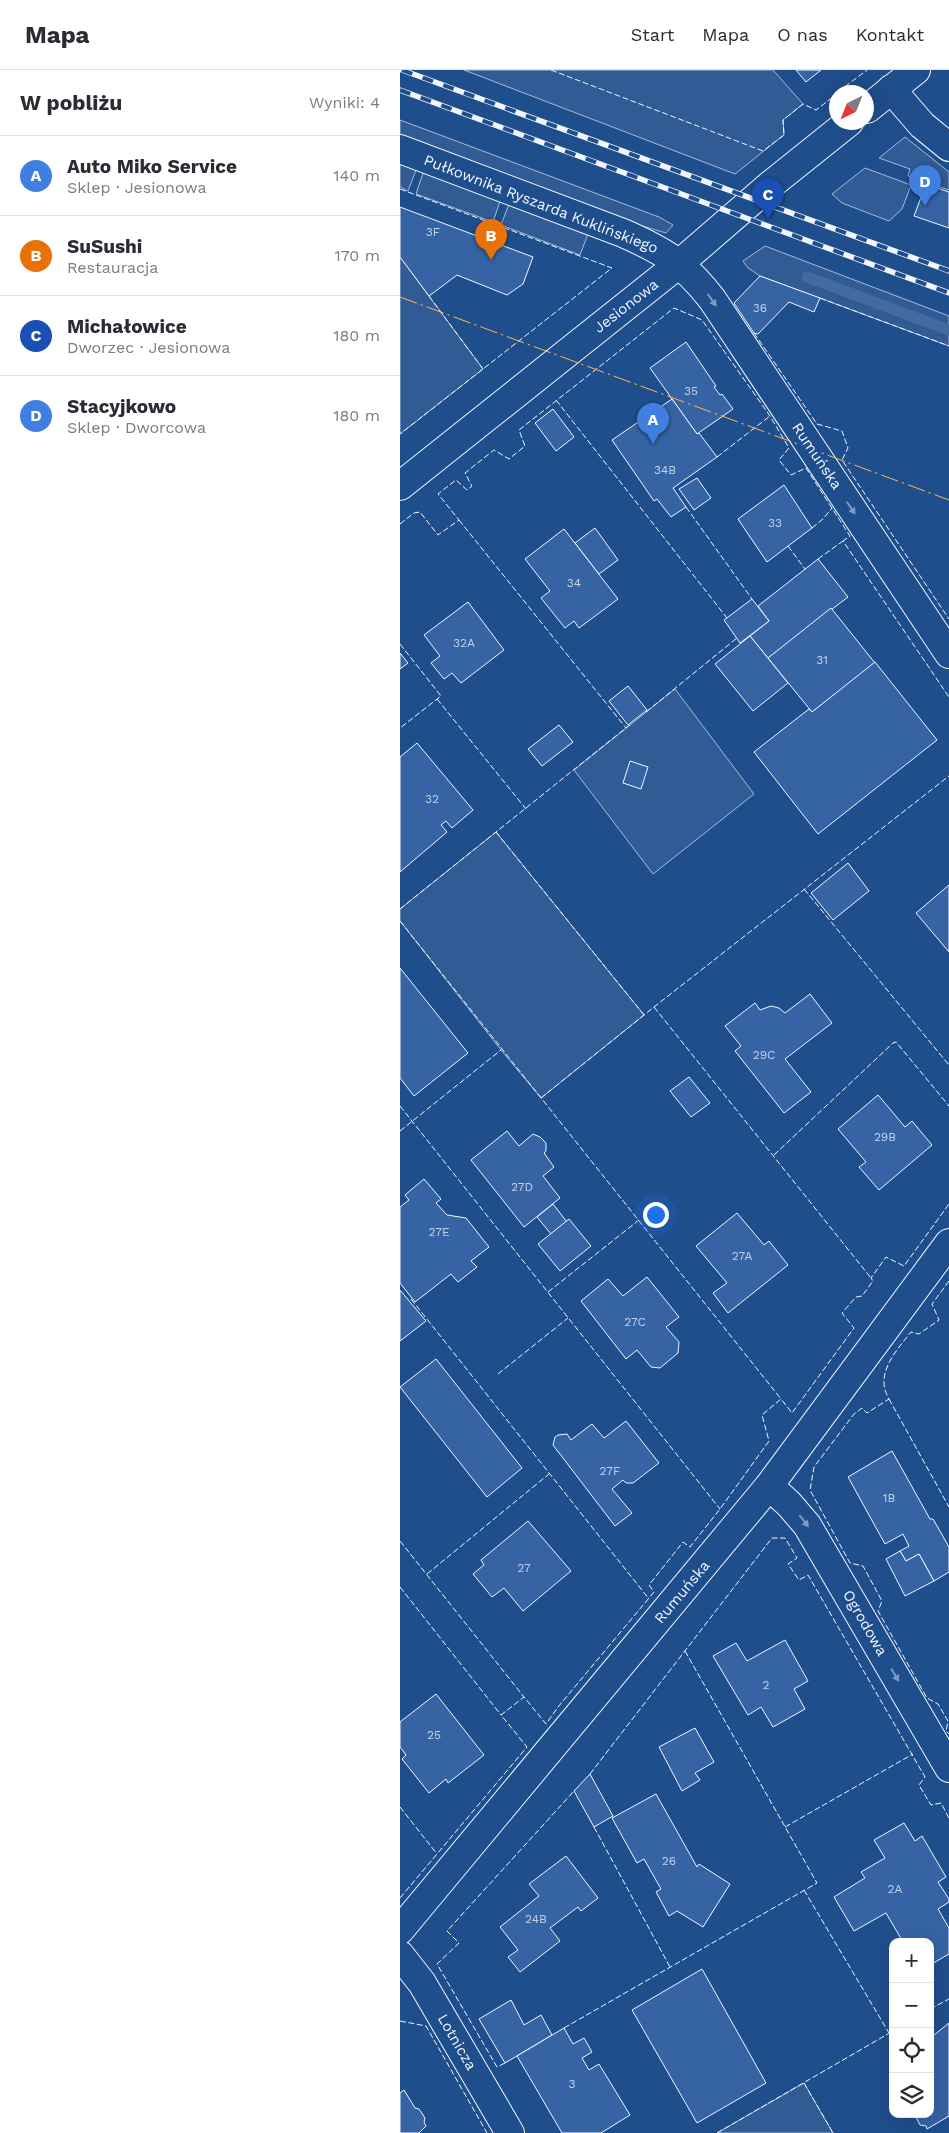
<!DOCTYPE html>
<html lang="pl">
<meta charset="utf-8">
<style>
:root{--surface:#fff;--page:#f2f2f3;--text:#2b2b33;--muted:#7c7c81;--line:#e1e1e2;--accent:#0b8043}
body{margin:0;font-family:"Work Sans",sans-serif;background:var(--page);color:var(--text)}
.controls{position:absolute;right:15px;bottom:15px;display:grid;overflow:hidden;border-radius:10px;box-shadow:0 5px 20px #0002}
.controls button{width:45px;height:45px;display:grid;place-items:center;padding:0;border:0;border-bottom:1px solid var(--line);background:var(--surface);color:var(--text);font:25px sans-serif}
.compass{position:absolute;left:429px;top:15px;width:45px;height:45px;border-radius:50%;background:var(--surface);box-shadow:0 5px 20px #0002;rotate:223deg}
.you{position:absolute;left:255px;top:1144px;width:18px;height:18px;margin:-12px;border:4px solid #fff;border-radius:50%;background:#1a73e8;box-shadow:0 0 0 8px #1a73e833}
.badge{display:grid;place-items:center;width:32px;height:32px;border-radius:50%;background:var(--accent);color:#fff;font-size:16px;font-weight:700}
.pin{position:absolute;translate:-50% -41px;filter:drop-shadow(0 1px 2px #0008)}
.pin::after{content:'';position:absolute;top:26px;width:18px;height:15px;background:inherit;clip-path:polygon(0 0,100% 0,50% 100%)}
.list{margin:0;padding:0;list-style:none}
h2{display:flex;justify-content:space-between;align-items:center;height:65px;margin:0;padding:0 20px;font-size:21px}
h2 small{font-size:16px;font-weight:400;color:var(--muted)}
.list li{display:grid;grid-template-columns:32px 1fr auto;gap:15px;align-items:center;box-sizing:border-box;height:80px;padding:0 20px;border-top:1px solid var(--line)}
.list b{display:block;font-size:19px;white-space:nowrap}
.list p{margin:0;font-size:16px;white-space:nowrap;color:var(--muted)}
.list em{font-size:16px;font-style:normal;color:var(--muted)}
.icon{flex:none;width:28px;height:28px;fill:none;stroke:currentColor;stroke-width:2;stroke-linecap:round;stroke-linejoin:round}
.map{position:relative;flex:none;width:549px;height:2063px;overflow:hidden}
header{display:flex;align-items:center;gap:30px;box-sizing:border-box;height:70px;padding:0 25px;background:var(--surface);border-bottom:1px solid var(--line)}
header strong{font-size:24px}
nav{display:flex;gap:28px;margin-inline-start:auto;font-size:18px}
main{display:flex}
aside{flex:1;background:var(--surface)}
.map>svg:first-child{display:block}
</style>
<header>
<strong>Mapa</strong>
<nav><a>Start</a><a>Mapa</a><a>O nas</a><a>Kontakt</a></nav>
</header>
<main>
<aside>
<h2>W pobliżu<small>Wyniki: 4</small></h2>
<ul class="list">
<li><span class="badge" style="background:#3f7fe0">A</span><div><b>Auto Miko Service</b><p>Sklep · Jesionowa</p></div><em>140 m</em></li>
<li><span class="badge" style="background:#e8710a">B</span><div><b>SuSushi</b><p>Restauracja</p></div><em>170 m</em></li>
<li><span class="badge" style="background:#1a4fb4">C</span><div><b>Michałowice</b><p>Dworzec · Jesionowa</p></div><em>180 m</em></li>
<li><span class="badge" style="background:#3f7fe0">D</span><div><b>Stacyjkowo</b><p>Sklep · Dworcowa</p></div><em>180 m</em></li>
</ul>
</aside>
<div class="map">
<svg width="549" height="2063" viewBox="0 0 549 2063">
<rect width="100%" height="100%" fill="#1f4e8c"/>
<!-- built -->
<g fill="#305b95" stroke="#a8bbd7">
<polygon points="64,0 373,0 403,34 383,50 384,65 335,104"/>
<polygon points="0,50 259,147 273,155 266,163 229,152 0,67"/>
<polygon points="505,67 549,102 549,120 508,106 510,99 479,88"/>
<polygon points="0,94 16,100 8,121 0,117"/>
<polygon points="465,98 511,115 502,139 489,151 442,133 432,124"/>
<polygon points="23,103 100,131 93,152 16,124"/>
<polygon points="109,134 188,164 180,185 101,155"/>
<polygon points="365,176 549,246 549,276 360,206 348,198 343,191"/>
<polygon points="0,187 83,299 0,364"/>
<polygon points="275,619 354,724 253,804 174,700"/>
<polygon points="96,762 244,945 141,1028 101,980 0,851 0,839"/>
<polygon points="404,2013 433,2063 317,2063"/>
</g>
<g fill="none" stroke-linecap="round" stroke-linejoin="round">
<!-- stream -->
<polyline stroke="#446ba0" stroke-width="11" points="407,207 549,260"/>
</g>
<!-- building -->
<g fill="#3563a3" stroke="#f2f6ff">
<polygon points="396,0 421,0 406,12"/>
<polygon points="526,114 549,122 549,158 514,146"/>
<polygon points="0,137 133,187 123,214 107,225 57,205 29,226 0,187"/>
<polygon points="360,206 420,228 414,242 389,232 358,264 354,263 334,233"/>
<polygon points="286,272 316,316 314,317 320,325 322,324 333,339 297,364 250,298"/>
<polygon points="272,329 297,364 299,363 317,387 273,418 286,437 271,447 257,429 254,431 212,370"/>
<polygon points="153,339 174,367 156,381 135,353"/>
<polygon points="297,408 311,428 294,440 279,419"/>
<polygon points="384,415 412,458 367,492 338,449"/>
<polygon points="195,458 218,490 199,504 175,473"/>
<polygon points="164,459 218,529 179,558 174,551 165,558 141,528 150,521 125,489"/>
<polygon points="418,489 448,527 368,588 350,566 369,551 358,536"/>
<polygon points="352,529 369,551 340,573 324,550"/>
<polygon points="68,532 104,580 61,613 52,603 44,609 31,593 40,586 24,565"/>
<polygon points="431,538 475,593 412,642 368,588"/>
<polygon points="350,566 388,613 353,641 315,594"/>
<polygon points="0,583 8,593 0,599"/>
<polygon points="475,592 537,670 418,764 354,682 409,639 412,642"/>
<polygon points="228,616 247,640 228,655 209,631"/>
<polygon points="159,655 173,672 142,696 128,679"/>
<polygon points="17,673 73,740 52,758 46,751 41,755 47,762 0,802 0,687"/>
<polygon points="230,691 248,697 241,719 223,713"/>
<polygon points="448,793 469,821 433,850 411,823"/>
<polygon points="549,815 549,882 516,843"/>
<polygon points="0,898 68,983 14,1026 0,1008"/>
<polygon points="410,924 432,953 385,989 411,1022 384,1043 335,981 341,976 325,956 355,933 360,940 371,936 379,938 385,943"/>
<polygon points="289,1007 310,1033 291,1047 270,1021"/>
<polygon points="478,1025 505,1057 512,1051 532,1075 479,1120 459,1097 466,1092 438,1059"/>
<polygon points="107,1061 119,1076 133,1064 140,1067 146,1073 146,1081 144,1083 154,1097 143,1106 160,1128 124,1157 71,1090"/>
<polygon points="24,1109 41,1129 36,1133 47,1145 66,1148 89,1177 71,1191 77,1197 58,1212 51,1204 15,1232 0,1213 0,1137 9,1130 5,1125"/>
<polygon points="153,1134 167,1152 151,1164 137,1147"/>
<polygon points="337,1143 364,1175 369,1171 388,1195 328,1243 313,1223 327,1213 296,1176"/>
<polygon points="169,1149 191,1176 160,1201 138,1174"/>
<polygon points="247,1207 279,1247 266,1257 279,1272 278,1283 260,1298 251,1297 237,1280 226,1289 181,1231 208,1209 223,1226"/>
<polygon points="0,1220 26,1251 0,1271"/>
<polygon points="36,1289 122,1398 87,1427 0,1317"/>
<polygon points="226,1351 259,1393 233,1413 226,1413 223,1410 212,1419 232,1443 215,1456 153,1375 155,1367 158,1365 167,1364 171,1370 192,1354 204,1368"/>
<polygon points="492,1381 530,1449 533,1449 549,1477 549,1502 534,1511 519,1484 506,1491 500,1481 509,1476 503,1464 485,1474 448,1407"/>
<polygon points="128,1451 171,1501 123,1541 104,1518 92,1527 73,1504 84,1495 81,1490"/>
<polygon points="500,1481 506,1491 519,1484 534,1511 505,1526 486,1489"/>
<polygon points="385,1570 408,1611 394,1619 405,1639 373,1657 361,1637 348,1645 313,1586 336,1573 347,1591"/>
<polygon points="36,1624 84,1685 48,1713 46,1709 29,1723 2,1689 6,1685 0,1677 0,1652"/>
<polygon points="295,1658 314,1692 295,1703 300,1710 282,1721 259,1677"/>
<polygon points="190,1704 213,1746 194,1757 174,1721"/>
<polygon points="256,1724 297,1797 299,1794 330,1814 303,1857 277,1841 269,1846 256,1822 261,1819 244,1789 237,1793 212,1748"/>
<polygon points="504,1753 515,1771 522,1766 546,1807 538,1812 549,1829 549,1832 538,1839 549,1858 549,1884 530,1895 530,1872 503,1872 486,1843 454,1861 434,1827 465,1808 461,1802 485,1788 474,1770"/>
<polygon points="166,1786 198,1828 181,1841 178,1837 150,1858 160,1871 120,1902 108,1887 118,1880 100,1857 139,1826 129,1814"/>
<polygon points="302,1899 366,2013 297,2053 232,1940"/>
<polygon points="111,1930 124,1955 141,1945 152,1965 105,1993 79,1949"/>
<polygon points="549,1953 549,2046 527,2059 526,2056 520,2055 515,2045 530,2044 530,1959 534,1965"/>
<polygon points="164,1958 173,1974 184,1968 192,1982 182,1988 189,2000 199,1994 230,2045 201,2063 162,2063 117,1986"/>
<polygon points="4,2020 15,2038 19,2039 25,2048 24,2052 26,2056 19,2063 0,2063 0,2023"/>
</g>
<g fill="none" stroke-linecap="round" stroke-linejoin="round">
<defs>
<g id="minor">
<polyline points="491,19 522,55 549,77"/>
<path d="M 0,79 L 223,163 C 264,181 284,193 312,229 L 549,584"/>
<polyline points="369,1416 389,1434 407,1455 549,1698"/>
<polyline points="0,1860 369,1416 549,1173"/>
<polyline points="0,1885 22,1913 110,2063"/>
</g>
<g id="tertiary">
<polyline points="467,39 516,0"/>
<polyline points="0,416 280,193 369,116 449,52"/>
</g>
</defs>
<!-- minor casing -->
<use href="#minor" stroke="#f2f6ff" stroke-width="30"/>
<!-- tertiary casing -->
<use href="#tertiary" stroke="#f2f6ff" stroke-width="30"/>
<!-- minor -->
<use href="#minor" stroke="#1f4e8c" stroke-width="28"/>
<!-- tertiary -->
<use href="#tertiary" stroke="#1f4e8c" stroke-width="28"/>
<defs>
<g id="rail">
<polyline points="2,0 549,201"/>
<polyline points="0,20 549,223"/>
</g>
</defs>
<!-- rail casing -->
<use href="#rail" stroke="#f2f6ff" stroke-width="5.5"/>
<!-- rail -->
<use href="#rail" stroke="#1f4e8c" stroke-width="4" stroke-dasharray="11" stroke-linecap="butt"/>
<!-- fence -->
<g stroke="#f2f6ff" stroke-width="1" stroke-dasharray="6 2.5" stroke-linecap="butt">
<polyline points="151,0 363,81 384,65 383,50 403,34 416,40 437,24"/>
<polyline points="438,22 467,0"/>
<polyline points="0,119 212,198 0,364"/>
<polyline points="29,226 83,299"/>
<polyline points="420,228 549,276"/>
<polyline points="354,263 417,354 442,361 448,378 442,390 549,549"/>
<polyline points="156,330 327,548"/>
<polyline points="317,387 370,346"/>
<polyline points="286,437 352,529"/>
<polyline points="59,450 226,658"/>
<polyline points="0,454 14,443 20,442 38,465 59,450 38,424 56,410 67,420 72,416 65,403 94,380 109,389 125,376 119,360 274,238 302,250 370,346 389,378 379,390 391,405 406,398 450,466 443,471 549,627"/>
<polyline points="412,458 423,449 432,438"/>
<polyline points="388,476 405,499"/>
<polyline points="418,489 443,471"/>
<polyline points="0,574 41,626 0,658"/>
<polyline points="37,629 126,739"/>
<polyline points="246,642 337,568"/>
<polyline points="96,762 244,945"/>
<polyline points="404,819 549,995"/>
<polyline points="0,839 232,653"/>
<polyline points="0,851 381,1329"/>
<polyline points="254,937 471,1208"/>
<polyline points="141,1028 254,937 549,706"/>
<polyline points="0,1036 320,1439"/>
<polyline points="0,1061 101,980"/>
<polyline points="374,1085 493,973 496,972 549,1036"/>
<path d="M 549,1211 L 532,1234 L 539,1250 L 519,1264 L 511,1262 C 496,1281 474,1304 489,1329 L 467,1343 L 462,1338 L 454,1344 L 414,1397 L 410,1420 L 450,1493 L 463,1496 L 482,1531 L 478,1541 L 527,1628 L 538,1634 L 548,1651 L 546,1661 L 549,1664"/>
<polyline points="148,1222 239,1150"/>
<polyline points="11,1229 249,1529"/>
<polyline points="98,1304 168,1248"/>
<polyline points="489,1329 549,1437"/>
<polyline points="0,1471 124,1627"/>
<polyline points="27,1504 149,1404"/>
<polyline points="0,1517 101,1645"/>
<polyline points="190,1704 372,1468 385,1468 397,1488 388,1494 399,1510 408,1505 525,1707 519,1715 531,1735 541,1733 549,1748"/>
<polyline points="0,1737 37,1784"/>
<polyline points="194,1757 270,1897"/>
<polyline points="385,1757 513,1684"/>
<polyline points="404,1820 489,1963"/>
<polyline points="0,1828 127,1677 101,1645 124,1627 146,1654 158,1637 254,1522 249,1515 283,1472 290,1477 320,1439 369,1371 362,1345 381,1329 392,1343 454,1258 442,1243 456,1227 462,1226 473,1211 471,1208 486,1187 504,1196 549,1134"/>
<polyline points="530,1939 549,1929"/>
<polyline points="0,1951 26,1956 87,2063"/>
<polyline points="164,1958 417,1813 285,1581"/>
<polyline points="105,1993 97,1997 37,1894 59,1873 47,1861 174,1721"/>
<polyline points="404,2013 433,2063"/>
<polyline points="317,2063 493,1961"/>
</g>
<!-- power -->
<polyline stroke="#ffb74d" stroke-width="1" stroke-dasharray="18 4 2.5 4" stroke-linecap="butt" points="0,227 549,430"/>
</g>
<!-- one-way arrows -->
<defs><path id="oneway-solid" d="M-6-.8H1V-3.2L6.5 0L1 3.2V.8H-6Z" transform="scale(1.25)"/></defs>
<g fill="#7e9ac0">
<use href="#oneway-solid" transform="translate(312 230) rotate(55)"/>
<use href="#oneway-solid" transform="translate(451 438) rotate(56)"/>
<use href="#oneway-solid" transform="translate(404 1451) rotate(52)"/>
<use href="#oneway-solid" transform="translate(495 1605) rotate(60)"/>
</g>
<g text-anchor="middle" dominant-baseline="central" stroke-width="4" stroke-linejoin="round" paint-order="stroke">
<!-- number labels -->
<g font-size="12" fill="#c3d1e8">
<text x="33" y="162">3F</text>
<text x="360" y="238">36</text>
<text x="291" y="321">35</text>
<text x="265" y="400">34B</text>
<text x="375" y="453">33</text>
<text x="174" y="513">34</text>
<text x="64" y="573">32A</text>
<text x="422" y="590">31</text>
<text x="32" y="729">32</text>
<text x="364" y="985">29C</text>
<text x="485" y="1067">29B</text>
<text x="122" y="1117">27D</text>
<text x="39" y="1162">27E</text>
<text x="342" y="1186">27A</text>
<text x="235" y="1252">27C</text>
<text x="210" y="1401">27F</text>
<text x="489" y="1428">1B</text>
<text x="124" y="1498">27</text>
<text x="366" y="1615">2</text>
<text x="34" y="1665">25</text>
<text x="269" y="1791">26</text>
<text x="495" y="1819">2A</text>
<text x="136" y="1849">24B</text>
<text x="172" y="2014">3</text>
</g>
<!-- street labels -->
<g font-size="15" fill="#f2f6ff" stroke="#1f4e8c">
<text transform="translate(141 134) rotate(21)">Pułkownika Ryszarda Kuklińskiego</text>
<text transform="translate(226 236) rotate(-38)">Jesionowa</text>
<text transform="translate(417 386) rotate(56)">Rumuńska</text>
<text transform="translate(282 1522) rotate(-50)">Rumuńska</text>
<text transform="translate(465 1553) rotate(60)">Ogrodowa</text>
<text transform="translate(57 1972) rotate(60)">Lotnicza</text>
</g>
</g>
</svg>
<div class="controls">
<button>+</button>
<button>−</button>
<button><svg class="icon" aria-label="locate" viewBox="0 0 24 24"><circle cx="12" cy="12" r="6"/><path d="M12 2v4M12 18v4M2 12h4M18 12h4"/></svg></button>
<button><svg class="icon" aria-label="layers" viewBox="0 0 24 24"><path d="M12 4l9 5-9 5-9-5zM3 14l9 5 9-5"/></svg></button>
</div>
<svg class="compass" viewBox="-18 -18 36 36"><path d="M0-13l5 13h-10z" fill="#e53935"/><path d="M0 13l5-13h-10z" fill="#7c7c81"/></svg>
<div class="you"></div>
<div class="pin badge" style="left:253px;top:374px;background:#3f7fe0">A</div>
<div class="pin badge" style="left:91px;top:190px;background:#e8710a">B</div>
<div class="pin badge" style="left:368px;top:149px;background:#1a4fb4">C</div>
<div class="pin badge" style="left:525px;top:136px;background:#3f7fe0">D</div>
</div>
</main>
